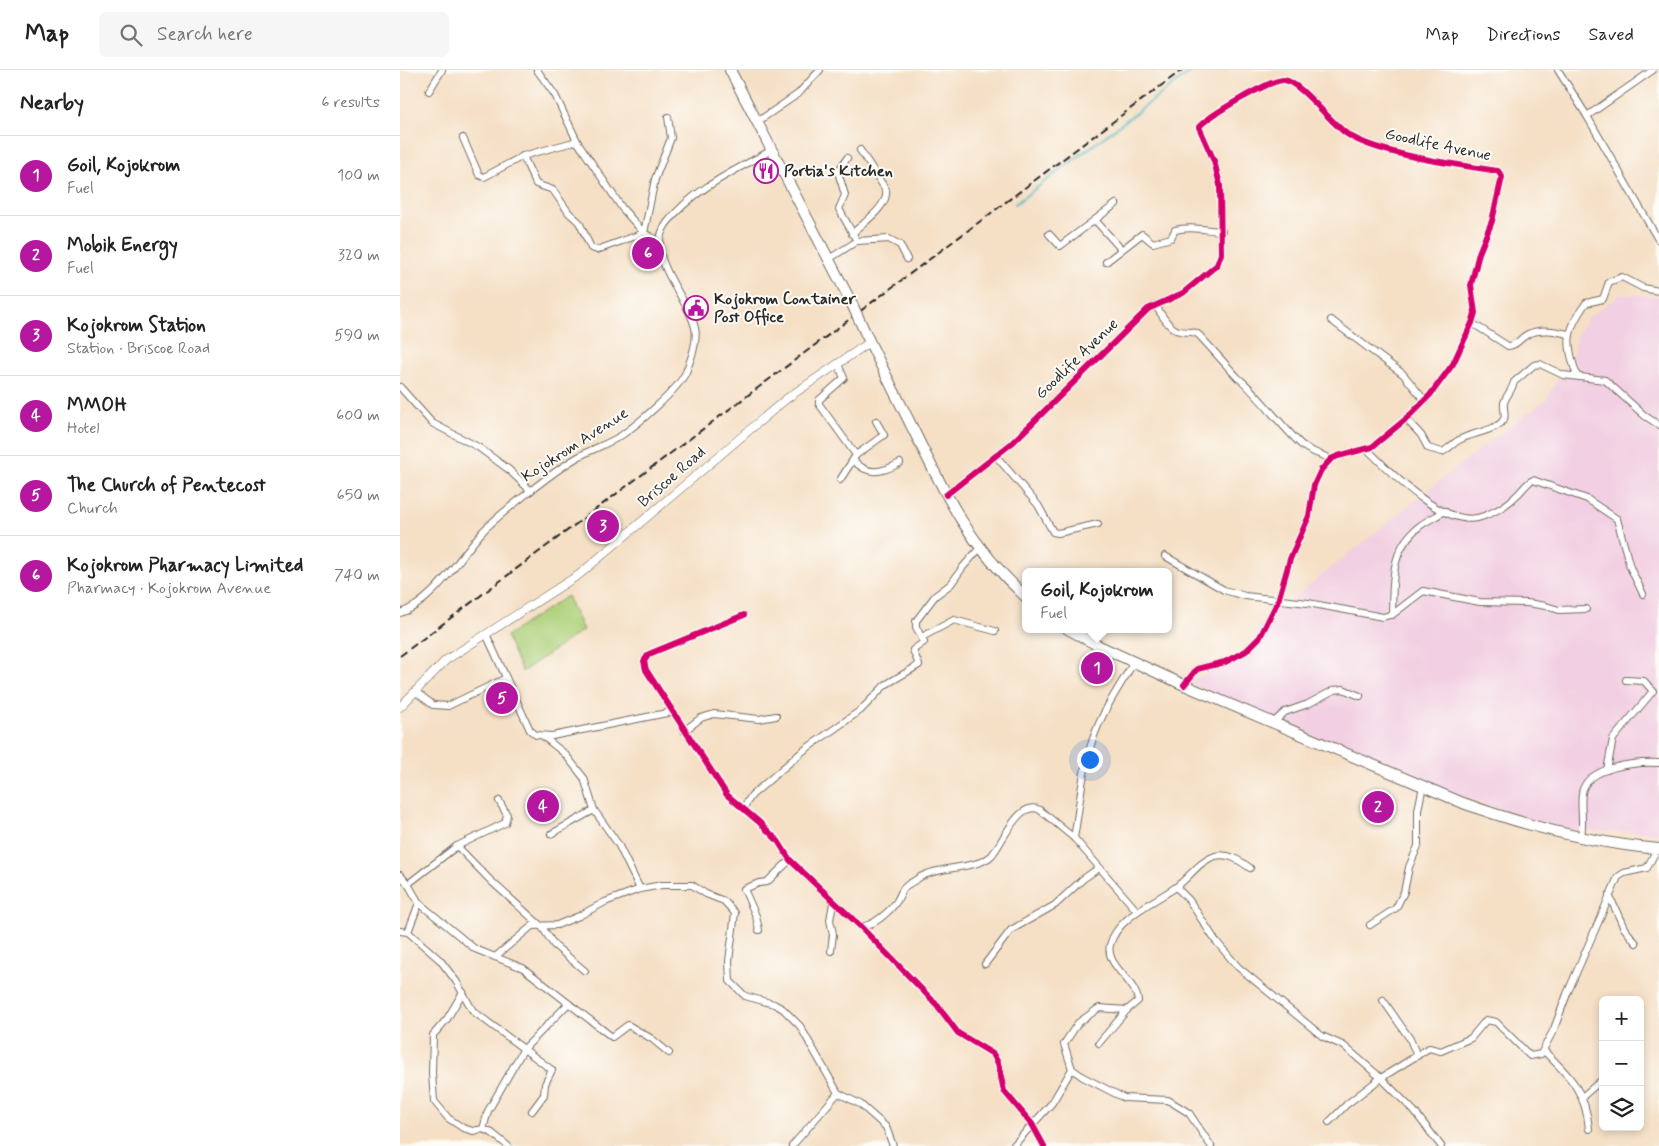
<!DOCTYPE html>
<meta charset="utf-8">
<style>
:root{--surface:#fff;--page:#f6f6f6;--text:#222;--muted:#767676;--line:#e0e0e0;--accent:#b5179e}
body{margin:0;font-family:Mynerve,sans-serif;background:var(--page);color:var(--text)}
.controls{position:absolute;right:15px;bottom:15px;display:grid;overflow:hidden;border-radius:8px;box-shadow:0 2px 8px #0003}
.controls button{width:45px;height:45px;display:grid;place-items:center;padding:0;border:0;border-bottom:1px solid var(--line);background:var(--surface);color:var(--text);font:25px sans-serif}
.you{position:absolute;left:689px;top:689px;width:18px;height:18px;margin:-12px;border:4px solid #fff;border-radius:50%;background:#1a73e8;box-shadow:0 0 0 8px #1a73e833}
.badge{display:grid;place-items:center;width:32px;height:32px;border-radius:50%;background:var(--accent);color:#fff;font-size:16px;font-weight:700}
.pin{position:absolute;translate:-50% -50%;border:2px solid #fff;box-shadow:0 1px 5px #0006}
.popup{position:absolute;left:622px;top:498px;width:150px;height:65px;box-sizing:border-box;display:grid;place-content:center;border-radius:8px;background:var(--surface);filter:drop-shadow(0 1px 4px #0005);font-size:16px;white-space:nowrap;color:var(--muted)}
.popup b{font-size:19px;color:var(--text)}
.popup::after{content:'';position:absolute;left:50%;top:100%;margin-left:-10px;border:10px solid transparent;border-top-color:var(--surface)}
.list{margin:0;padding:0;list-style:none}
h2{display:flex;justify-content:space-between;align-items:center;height:65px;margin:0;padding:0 20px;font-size:21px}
h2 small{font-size:16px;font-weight:400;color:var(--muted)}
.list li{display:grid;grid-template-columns:32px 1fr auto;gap:15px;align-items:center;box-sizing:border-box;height:80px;padding:0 20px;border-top:1px solid var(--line)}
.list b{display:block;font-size:19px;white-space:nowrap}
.list p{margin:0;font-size:16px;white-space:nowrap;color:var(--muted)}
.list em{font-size:16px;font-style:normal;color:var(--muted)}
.icon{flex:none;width:28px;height:28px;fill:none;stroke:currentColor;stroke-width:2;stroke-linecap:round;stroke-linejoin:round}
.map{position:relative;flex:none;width:1259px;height:1076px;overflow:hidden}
header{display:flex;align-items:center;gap:30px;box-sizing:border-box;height:70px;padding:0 25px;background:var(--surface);border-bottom:1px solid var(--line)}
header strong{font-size:24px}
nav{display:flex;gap:28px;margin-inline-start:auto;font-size:18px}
.search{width:350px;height:45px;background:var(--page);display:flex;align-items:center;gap:12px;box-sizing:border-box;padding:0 18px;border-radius:8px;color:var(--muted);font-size:19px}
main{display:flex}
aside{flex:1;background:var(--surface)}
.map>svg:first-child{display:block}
</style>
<header>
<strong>Map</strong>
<div class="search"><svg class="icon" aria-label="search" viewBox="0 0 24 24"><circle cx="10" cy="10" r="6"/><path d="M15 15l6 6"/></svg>Search here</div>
<nav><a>Map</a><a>Directions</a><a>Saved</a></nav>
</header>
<main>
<aside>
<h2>Nearby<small>6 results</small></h2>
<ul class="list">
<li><span class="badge">1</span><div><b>Goil, Kojokrom</b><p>Fuel</p></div><em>100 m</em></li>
<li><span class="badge">2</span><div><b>Mobik Energy</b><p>Fuel</p></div><em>320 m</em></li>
<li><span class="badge">3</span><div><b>Kojokrom Station</b><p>Station · Briscoe Road</p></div><em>590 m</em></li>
<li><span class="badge">4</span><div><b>MMOH</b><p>Hotel</p></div><em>600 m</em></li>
<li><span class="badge">5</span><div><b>The Church of Pentecost</b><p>Church</p></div><em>650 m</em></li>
<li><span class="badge">6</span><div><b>Kojokrom Pharmacy Limited</b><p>Pharmacy · Kojokrom Avenue</p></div><em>740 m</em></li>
</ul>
</aside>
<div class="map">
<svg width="1259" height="1076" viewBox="0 0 1259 1076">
<rect width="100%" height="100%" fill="#fdfcf7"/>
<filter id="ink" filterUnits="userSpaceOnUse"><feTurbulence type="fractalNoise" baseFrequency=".02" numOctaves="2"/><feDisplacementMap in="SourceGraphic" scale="10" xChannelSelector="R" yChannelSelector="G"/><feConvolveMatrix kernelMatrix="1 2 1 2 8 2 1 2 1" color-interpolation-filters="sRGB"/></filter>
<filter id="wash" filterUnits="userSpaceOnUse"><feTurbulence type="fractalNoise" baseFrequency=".0096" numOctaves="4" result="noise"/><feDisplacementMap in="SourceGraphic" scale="20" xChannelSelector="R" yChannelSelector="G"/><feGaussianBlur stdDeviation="1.12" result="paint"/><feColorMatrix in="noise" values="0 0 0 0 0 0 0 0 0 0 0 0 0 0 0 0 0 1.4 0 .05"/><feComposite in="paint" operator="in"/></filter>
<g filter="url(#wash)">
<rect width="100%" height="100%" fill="#f5dfc5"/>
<!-- built -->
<polygon fill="#f2cfe2" points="1221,224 1259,226 1259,763 1164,760 1031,717 788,612 846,586 859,556 1092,369 1146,330 1173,284 1177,264 1189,247"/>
<!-- green -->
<polygon fill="#aed17a" stroke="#6c7e52" points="167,526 183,560 122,602 106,566"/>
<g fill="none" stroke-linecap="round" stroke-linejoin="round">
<!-- stream -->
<polyline stroke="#4ab8c3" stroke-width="2" points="615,134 793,0"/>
</g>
</g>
<g filter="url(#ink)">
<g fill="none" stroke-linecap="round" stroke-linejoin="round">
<defs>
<g id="minor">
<polyline points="137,0 155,25 177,71 222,138 244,163 260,172"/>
<polyline points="1158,0 1187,46"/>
<polyline points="1253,0 1187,46 1259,171"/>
<polyline points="29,21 42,0"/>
<polyline points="357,52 398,24 420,0"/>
<polyline points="63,68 79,105 84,107 123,86 177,71"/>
<polyline points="123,86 136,114 153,120 169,143 179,152 191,178 197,180 244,163 255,109 271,68 268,47"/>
<polyline points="447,88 438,102 445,125 439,139 457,171"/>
<polyline points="695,150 721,179"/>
<path d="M 452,164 C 463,153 489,136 486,120 L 460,80"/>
<polyline points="649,164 660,176 716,134"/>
<polyline points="429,189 457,171 489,169 500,175 507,189"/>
<path d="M 706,192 L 742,164 L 753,173 L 771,168 L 775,160 C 791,156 805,160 822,161"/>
<path d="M 755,235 C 761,243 769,260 780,261 C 787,263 793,260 799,265 L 838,308 C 845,310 890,366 903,376 C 911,382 922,385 931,389"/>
<polyline points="931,250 1003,304 1025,331"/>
<path d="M 1072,253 L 1108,276 C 1117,276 1121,267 1128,264 C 1142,258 1155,261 1168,264"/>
<polyline points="438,294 444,308 419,330 419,334 456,385"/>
<path d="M 1177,306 C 1166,273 1165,262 1186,233 L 1203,229 L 1209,212 L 1222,207 L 1243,218 L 1259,221"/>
<polyline points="0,317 32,353 78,377 108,399 131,421"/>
<path d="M 1006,349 L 1021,365 L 1028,378 L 1042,382 C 1049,379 1054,372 1061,369 C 1072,363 1099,360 1104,349 C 1106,344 1103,338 1104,333 C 1106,325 1112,321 1114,312 L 1134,295 L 1140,294 L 1163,305 L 1205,310 L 1245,346 L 1259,355"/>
<path d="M 967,379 C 990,402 1047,462 1084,446 C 1095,442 1108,434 1116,426 C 1122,421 1126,413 1133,410 L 1187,429 L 1217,449 L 1230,497 L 1243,524"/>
<polyline points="596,386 638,435 653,462 658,463 698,454"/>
<path d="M 453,390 C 468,406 481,403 500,393"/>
<polyline points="440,410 456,385 484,365 476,351"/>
<path d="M 546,425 L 612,373 L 748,239 L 783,223 L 817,195 L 821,184 L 820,115 L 814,91 L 799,57 C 808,46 871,9 884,10 C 899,11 932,54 947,64 C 978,85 1060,95 1098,101 L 1102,107 L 1092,151 L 1079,183 L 1071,215 L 1075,243 L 1072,253 L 1053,294 L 1030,325 L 1006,349 L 972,377 L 938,386 L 931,389 L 921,400 L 914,415 L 909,446 L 890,489 L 878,531 L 860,567 L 846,581 L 825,592 L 797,599 L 784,615"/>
<polyline points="765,486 824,520 845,526 908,533 983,547 993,544 1023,521 1080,532 1127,533 1146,536 1159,540 1186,539"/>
<path d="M 0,543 C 34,533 61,484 85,459 C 98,446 114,434 129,422 C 144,410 161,397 178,387 C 192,379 208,374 222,365 C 239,353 278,320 286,302 C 291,289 298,271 295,258 C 289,227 242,186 267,153 C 293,119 336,100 372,80"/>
<polyline points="344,545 249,584 244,591 246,600 327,725 359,752 378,771 390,790 460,856 537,935 558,963 593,984 598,993 604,1021 632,1054 644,1076"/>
<path d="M 992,545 C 993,510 990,478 1021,455 C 1028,450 1037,446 1045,441"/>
<polyline points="87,566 130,660 136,665 152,666 272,642"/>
<polyline points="522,567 554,550 595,561"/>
<polyline points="16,622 33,635 48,636 106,608"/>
<polyline points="874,652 885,642 908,634 934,620 943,619 960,626"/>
<polyline points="284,661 301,648 314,644 359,649 376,646"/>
<polyline points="144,667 165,684 184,708 194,740 218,774 240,819"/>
<polyline points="1207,700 1213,669 1253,621 1244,611 1226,610"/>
<polyline points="343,738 352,725 403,681 461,640 485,615 519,595 513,580 524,572 516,557 516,551 535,526 551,514 563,497 579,479"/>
<polyline points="151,764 194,740"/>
<path d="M 1181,766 C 1184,751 1180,737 1182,723 C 1186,696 1238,692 1259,693"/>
<path d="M 674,768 C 680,735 682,698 694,666 C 703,640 720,616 734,592"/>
<polyline points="57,776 91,811 142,857 154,875 185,901"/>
<polyline points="0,805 8,814 19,833 75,879 123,898 212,967 228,955 252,969 269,983"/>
<polyline points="8,814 57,776 105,753 107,745 99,731"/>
<polyline points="776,817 789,830 815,870 838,897 922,966 944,976 981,1008 1014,1041 1041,1076"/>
<polyline points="1209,825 1224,858 1236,873"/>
<polyline points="970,855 996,838 1004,822 1009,797 1018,776 1018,740 1023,716"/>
<path d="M 460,856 C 472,858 490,841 497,831 C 499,827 501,822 504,818 C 507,814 513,812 517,809 C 538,795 578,800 592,785 C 603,772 619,729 640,740 L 674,768 L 737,841"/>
<polyline points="359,860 356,846 344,819 359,813 367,812 390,790"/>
<polyline points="0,861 8,862 40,890 56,911 73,941 152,1000 145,1014 144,1025 132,1041"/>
<polyline points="8,862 19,833"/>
<polyline points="431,881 433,864 430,850 433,833"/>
<polyline points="95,887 132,856 157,855 179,846 205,832 240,819 262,815 292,815 306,824 324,831 335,843 329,891 330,911 345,926 374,934 383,939 400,956 438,1023 460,1034 486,1057 493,1076"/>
<polyline points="585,894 611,860 655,835 683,809 699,798"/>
<polyline points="63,922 47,949 33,965 32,1003 34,1031 48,1048 63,1058 73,1061 83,1059 92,1063 108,1076"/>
<polyline points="983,930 1010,969 1017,986"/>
<polyline points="699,973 727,940"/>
<path d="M 1144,981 C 1170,1006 1186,1022 1189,1059"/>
<polyline points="1182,1027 1203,1009"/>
<polyline points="929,1052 947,1034 981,1008 1029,978 1041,981 1071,968 1086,950 1096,952 1130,986 1141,984 1154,959 1167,924 1218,807 1224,803 1247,798 1257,779"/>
<polyline points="83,1059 88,1041 123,980 168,934"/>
<polyline points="392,1076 438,1023"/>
<polyline points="613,1076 652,1033 672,999"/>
<path d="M 811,1076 L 789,1043 L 768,1030 L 724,1028 L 683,1007 L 672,999 L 664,974 L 678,953 L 699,938 L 727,940 L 738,931 C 736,910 705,896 710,875 C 717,847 755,832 776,817 C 789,808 799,791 815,786 C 829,783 839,790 850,798"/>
</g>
<polyline id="tertiary" points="0,637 46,590 180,504 386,329 470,272"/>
<g id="trunk">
<polyline points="330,0 451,232"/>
<path d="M 464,260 C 479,292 495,323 511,355 C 545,424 568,474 626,527"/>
<path d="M 668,559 L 699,576 L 784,615 L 1063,733 C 1126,756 1193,773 1259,779"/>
</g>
</defs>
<!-- minor casing -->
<use href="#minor" stroke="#726a61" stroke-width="8"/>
<!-- tertiary casing -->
<use href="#tertiary" stroke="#726a61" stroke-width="9"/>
<!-- trunk casing -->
<use href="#trunk" stroke="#726a61" stroke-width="12"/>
<!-- minor -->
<use href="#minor" stroke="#fff" stroke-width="6"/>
<!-- tertiary -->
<use href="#tertiary" stroke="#fff" stroke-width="8"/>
<!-- trunk -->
<use href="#trunk" stroke="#fff" stroke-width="10"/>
<!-- rail -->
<polyline stroke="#2b2b2b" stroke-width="2" stroke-dasharray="8 4" stroke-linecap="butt" points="0,586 782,0"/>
<defs>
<polyline id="trunk-bridge" points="451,232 464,260"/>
</defs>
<!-- trunk-bridge casing -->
<use href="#trunk-bridge" stroke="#726a61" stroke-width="12" stroke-linecap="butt"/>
<!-- trunk-bridge -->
<use href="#trunk-bridge" stroke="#fff" stroke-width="10"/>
<defs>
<g id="cycleway">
<path d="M 546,425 L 612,373 L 748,239 L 783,223 L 817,195 L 821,184 L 820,115 L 814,91 L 799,57 C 808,46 871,9 884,10 C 899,11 932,54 947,64 C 978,85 1060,95 1098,101 L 1102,107 L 1092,151 L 1079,183 L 1071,215 L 1075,243 L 1072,253 L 1053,294 L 1030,325 L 1006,349 L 972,377 L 938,386 L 931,389 L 921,400 L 914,415 L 909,446 L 890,489 L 878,531 L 860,567 L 846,581 L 825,592 L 797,599 L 784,615"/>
<polyline points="344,545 249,584 244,591 246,600 327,725 359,752 378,771 390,790 460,856 537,935 558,963 593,984 598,993 604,1021 632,1054 644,1076"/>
</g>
</defs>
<!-- cycleway casing -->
<use href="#cycleway" stroke="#fdfcf7" stroke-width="9"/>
<!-- cycleway -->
<use href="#cycleway" stroke="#d6006c" stroke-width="6"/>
</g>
</g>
<!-- icons -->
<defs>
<symbol id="restaurant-ring" viewBox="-11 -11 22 22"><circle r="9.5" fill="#fdfcf7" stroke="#b5179e" stroke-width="1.5"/><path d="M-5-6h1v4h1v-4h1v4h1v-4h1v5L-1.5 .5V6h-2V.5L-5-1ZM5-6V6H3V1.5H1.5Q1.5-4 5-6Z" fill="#b5179e"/></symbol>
<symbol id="civic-ring" viewBox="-11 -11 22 22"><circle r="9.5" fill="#fdfcf7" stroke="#b5179e" stroke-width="1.5"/><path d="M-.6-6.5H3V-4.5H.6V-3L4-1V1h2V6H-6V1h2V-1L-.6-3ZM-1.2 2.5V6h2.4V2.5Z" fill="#b5179e"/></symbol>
</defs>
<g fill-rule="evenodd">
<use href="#restaurant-ring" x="352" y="87" width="28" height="28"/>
<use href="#civic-ring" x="282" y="224" width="28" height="28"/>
</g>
<g text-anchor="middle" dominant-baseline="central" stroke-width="4" stroke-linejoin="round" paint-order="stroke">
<!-- street labels -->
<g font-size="16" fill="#2b2b2b" stroke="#fdfcf7">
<text transform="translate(1038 75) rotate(12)">Goodlife Avenue</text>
<text transform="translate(677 289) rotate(-44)">Goodlife Avenue</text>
<text transform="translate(175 375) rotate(-33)">Kojokrom Avenue</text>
<text transform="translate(272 407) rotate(-41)">Briscoe Road</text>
</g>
<!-- poi labels -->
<g font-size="16" font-weight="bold" fill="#2b2b2b" stroke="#fdfcf7" text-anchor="start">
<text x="384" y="101">Portia's Kitchen</text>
<text x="314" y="229">Kojokrom Container<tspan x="314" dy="18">Post Office</tspan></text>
</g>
</g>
</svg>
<div class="controls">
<button>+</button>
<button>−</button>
<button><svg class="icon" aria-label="layers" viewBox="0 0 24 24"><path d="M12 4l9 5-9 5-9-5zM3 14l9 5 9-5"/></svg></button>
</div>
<div class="you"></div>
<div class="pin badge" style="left:697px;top:598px">1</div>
<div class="popup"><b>Goil, Kojokrom</b>Fuel</div>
<div class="pin badge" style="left:978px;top:737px">2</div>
<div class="pin badge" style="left:203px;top:456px">3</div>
<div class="pin badge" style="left:143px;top:736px">4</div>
<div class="pin badge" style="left:102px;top:628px">5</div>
<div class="pin badge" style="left:248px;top:183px">6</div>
</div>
</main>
